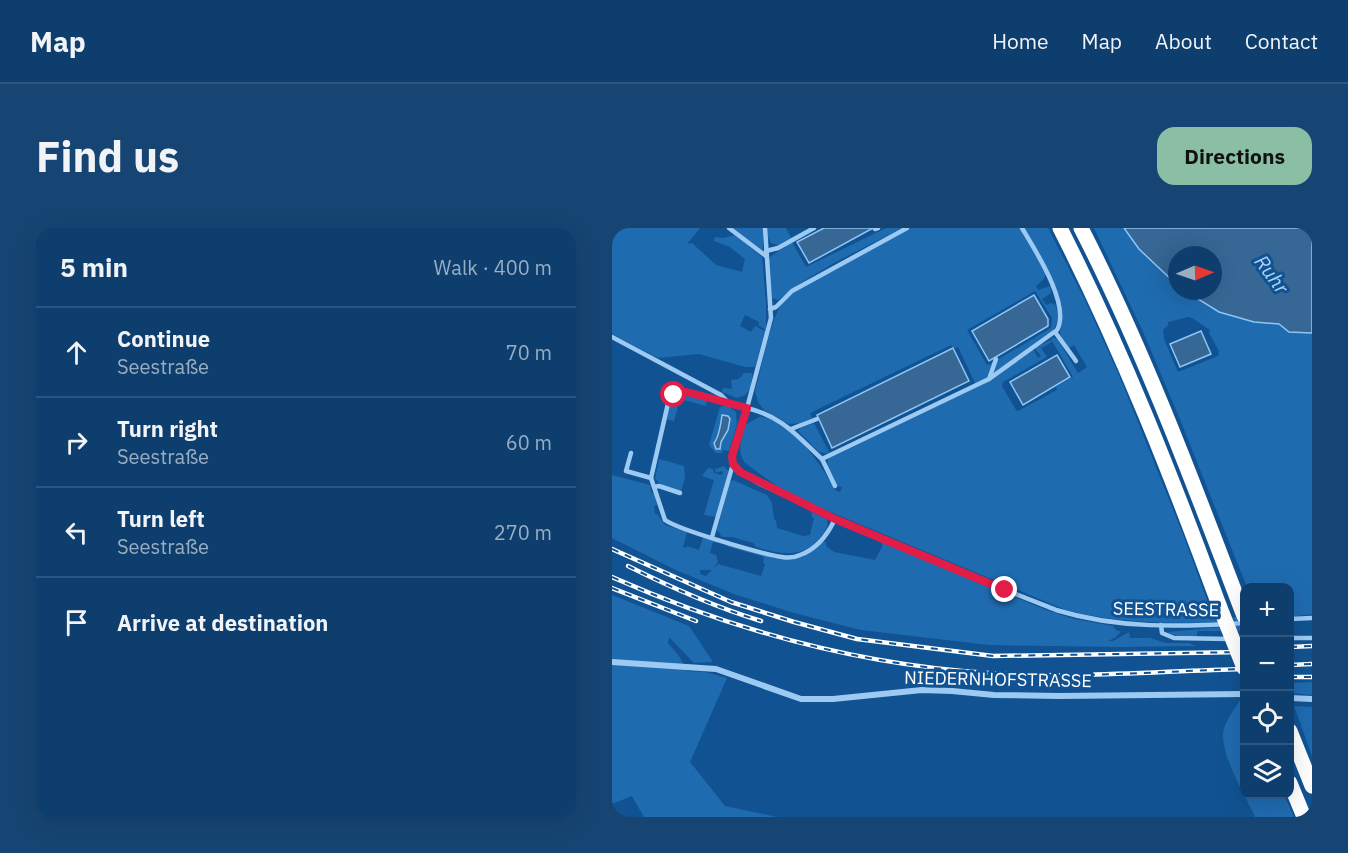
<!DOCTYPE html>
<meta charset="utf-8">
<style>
:root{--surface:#0d3e6e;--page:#164573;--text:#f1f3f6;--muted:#9aaec2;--line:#2d5781;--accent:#8abfa5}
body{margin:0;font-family:"IBM Plex Sans",sans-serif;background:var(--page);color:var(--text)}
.controls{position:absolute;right:18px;bottom:18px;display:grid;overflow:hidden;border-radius:12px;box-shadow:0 6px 24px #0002}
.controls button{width:54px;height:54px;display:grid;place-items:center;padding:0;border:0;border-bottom:2px solid var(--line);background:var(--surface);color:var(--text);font:30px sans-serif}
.compass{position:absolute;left:556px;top:18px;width:54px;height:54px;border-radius:50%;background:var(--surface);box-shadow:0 6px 24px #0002;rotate:88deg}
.stop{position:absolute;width:18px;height:18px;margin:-14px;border:4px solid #e11d48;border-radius:50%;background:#fff}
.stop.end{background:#e11d48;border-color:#fff;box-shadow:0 2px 6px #0008}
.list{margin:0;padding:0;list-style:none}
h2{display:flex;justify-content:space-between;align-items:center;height:78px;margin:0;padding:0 24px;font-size:26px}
h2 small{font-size:20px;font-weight:400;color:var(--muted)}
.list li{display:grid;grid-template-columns:39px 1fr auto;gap:18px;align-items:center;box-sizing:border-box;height:90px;padding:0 24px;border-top:2px solid var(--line)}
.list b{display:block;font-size:22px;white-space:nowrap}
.list p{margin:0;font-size:20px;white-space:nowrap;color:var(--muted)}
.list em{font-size:20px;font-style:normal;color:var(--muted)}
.icon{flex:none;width:33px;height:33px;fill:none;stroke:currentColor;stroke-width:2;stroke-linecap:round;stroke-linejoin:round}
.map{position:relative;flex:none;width:700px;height:589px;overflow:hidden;border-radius:18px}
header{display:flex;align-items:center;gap:36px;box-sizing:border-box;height:84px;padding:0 30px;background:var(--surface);border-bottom:2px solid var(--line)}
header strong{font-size:28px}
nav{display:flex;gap:33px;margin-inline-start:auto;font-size:21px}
.intro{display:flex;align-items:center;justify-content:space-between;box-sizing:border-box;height:144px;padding:0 36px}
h1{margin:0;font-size:42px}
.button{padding:15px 27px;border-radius:18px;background:var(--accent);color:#111;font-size:21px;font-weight:700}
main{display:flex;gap:36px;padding:0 36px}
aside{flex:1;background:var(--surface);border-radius:18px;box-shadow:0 6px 24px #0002}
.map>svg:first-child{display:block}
</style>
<header>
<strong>Map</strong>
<nav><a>Home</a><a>Map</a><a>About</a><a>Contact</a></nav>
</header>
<div class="intro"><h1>Find us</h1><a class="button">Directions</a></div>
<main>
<aside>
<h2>5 min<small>Walk · 400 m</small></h2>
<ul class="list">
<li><svg class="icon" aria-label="ahead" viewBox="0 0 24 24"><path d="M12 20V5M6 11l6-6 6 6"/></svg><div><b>Continue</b><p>Seestraße</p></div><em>70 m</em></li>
<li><svg class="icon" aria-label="right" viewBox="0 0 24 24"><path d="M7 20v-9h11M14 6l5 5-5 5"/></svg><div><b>Turn right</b><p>Seestraße</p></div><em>60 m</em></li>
<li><svg class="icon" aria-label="left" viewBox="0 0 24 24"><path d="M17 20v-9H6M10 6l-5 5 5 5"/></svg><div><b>Turn left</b><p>Seestraße</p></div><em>270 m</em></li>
<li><svg class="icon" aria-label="arrive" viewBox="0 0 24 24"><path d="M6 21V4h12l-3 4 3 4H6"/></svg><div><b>Arrive at destination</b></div></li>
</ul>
</aside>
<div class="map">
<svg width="700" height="589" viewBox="0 0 700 589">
<rect width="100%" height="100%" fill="#115392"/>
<!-- green -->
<g fill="#1f6bb0" fill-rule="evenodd">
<polygon points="0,0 88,0 75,16 80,15 104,37 130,44 133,31 118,19 102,13 103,9 111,10 123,7 150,29 154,75 154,102 146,97 147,94 133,87 128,98 139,104 143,98 153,103 143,139 133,139 87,126 46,130 0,106"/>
<polygon points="120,0 151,0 151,23"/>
<polygon points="155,0 174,0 179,10 166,17 159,15 155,8"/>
<path d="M 274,0 L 290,0 C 248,22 203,42 166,72 L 160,70 L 156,37 L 158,29 L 180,14 L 194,39 Z"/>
<path d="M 299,0 L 408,0 L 434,46 L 431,52 L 424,58 L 426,62 L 438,58 L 439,65 L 430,71 L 434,77 L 439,75 L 444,77 L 446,92 L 442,101 L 380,148 L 385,132 L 439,100 L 440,90 L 423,63 L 355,102 L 375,137 L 380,135 L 374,151 L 363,155 L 346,119 L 342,120 L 339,117 L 198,185 L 200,190 L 188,195 L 177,196 L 152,182 L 146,174 L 143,163 C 149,142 158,94 169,77 C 174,70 180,66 186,61 Z"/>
<path d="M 412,0 L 436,0 L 472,70 L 507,147 L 572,309 L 602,391 L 632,388 L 632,393 C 571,396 512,397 454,382 L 197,275 L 172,263 L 133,235 C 124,223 130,210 133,197 L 147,189 C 178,189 210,238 223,262 L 228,264 L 230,259 L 225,258 L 215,238 L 216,231 L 375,154 L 421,121 L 426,130 L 429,128 L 422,120 L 439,112 L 440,114 L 429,120 L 435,129 L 391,154 L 390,158 L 404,182 L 406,183 L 445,162 L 444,159 L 461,149 L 439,111 L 441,109 L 446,112 L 466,145 L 475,139 L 462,117 L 456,121 L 448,106 L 449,76 Z"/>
<path d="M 482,0 L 512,0 L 527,21 L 565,57 L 565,63 L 573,63 L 598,80 L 642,94 L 667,96 L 677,104 L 700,105 L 700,386 L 678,389 L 678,359 L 635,359 L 567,189 L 532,106 ZM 576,89 L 580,90 L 598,102 L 597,105 L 607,123 L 606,128 L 566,144 L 552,111 L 551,102 L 556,97 L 556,94 Z"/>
<path d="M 132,145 L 140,145 C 140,158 139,167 125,170 L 110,164 L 111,160 L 120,161 L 119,152 L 127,151 Z"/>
<path d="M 73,165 L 95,171 L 94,178 L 68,171 L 62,193 L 53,191 C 57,178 60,169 73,165 Z"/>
<polygon points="115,177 124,184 125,196 117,223 111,222 110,225 104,225 97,217 108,179"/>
<polygon points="202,195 218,226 207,224 186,203 189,200"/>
<polygon points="47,231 72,238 73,250 69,264 52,258 43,251"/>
<polygon points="112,238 117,244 104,289 92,287 102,252 90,248 96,240 101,241 102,245 109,247 111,245 110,243 104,245 103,241"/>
<polygon points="0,247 38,257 39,264 42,266 45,277 42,278 43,286 45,286 53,297 75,304 71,319 74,320 75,318 87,322 91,309 106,313 106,315 101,314 98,325 104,327 106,334 100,342 88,342 88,346 94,348 106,336 149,348 153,336 151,335 152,329 114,318 116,316 180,331 199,324 211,313 214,314 214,318 222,324 263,332 270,319 270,314 434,382 462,391 501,398 505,403 509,403 504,409 496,413 501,413 517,404 518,410 538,410 554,415 577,415 584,418 507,419 377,417 249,402 182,385 122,366 64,342 0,310"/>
<path d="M 121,252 L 155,267 L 160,275 L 162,291 L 164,292 L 165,300 L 191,308 L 198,307 L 202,290 L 200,289 L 199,284 L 215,291 C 216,299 214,303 209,308 C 191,332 169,326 144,319 L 141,315 L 120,309 L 110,309 L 105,302 L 118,254 Z"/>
<polygon points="0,367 77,398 101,434 82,435 57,409 56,415 67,428 75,443 93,444 115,450 78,534 113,578 165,589 32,589 20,568 0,576"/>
<path d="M 632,397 L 632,403 L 585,403 L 585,408 C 575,409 564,410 556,404 Z"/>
<polygon points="700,454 700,467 678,465 678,455"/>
<path d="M 632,470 L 632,566 L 672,567 L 682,589 L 643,589 C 633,567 612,533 611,509 C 610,496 622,482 629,471 Z"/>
<polygon points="682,478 700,479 700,528"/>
</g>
<!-- water -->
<g fill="#376795" stroke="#8ec6f7" stroke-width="1.5">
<polygon points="212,0 261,0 197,35 185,14"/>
<polygon points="512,0 700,0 700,105 677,104 667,96 642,94 607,84 573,63 601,63 601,27 565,27 565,57 527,21"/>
<polygon points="422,67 436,91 436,98 377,133 360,103"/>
<polygon points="589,103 599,126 568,139 558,116"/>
<polygon points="341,120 357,153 220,220 205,187"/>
<polygon points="445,127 458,149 411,177 398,154"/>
<path d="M 110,187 L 116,188 L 118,191 L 116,202 L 109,214 L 108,221 L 104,221 L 102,215 C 107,209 109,195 110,187 Z"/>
</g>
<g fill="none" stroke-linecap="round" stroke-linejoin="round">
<!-- service -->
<g stroke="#9dcaf3" stroke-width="4.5">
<polyline points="117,0 154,28"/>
<path d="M 153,0 L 159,90 L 135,180 C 171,189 184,207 210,231 L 377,151 L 445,102 C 459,77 423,22 410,0"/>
<polyline points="263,1 266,0"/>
<polyline points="154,23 166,20 202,0"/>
<polyline points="158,81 164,79 180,63 295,0"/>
<polyline points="443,104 464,133"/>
<polyline points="0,109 109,167 117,175"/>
<polyline points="377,151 384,131"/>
<polyline points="179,201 205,191"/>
<path d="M 19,225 L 14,243 L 39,250 L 53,292 C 67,302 150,326 170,329 C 176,330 182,330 188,327 C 205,321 216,306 223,291"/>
<polyline points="210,231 223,258"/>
<path d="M 39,250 L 57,171 L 69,164 L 75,164 L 135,180 L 120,228 L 121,236 C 138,255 165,263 188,274 C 271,314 358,348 444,382 C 506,401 569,399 632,395"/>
<polyline points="42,259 47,258 68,265"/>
<polyline points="100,309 121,236"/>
<polyline points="678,391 700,390"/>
<polyline points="549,397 550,405 562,410 617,411"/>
<polyline points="678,410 700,410"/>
</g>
<!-- minor -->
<g stroke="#9dcaf3" stroke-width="6">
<polyline points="0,434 104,441 189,471 221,471 310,462 340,463 382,467 447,468 632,466"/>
<polyline points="678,470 700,471"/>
</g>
<!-- motorway -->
<g stroke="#fff" stroke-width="15">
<path d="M 448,0 C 510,122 560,249 607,377"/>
<path d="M 469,0 C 533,125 582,257 632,388"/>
<polyline points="678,503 700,558"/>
<polyline points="678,555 692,589"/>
</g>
<defs>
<g id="rail">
<polyline points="0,321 119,374 182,394 245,411 381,428 632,424"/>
<path d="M 16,338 C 60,360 103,379 149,393"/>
<path d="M 0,349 C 120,402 246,437 378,445 C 462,451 548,443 632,441"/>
<polyline points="0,360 84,393"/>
<polyline points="678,419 700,418"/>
<polyline points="678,437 700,436"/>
<polyline points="678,449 700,449"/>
</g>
</defs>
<!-- rail casing -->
<use href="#rail" stroke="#fff" stroke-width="4.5"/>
<!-- rail -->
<use href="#rail" stroke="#115392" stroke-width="2" stroke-dasharray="7" stroke-linecap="butt"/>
<!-- motorway-bridge -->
<polyline stroke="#fff" stroke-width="15" points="607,377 632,440"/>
</g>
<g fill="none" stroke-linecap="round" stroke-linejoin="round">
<!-- route -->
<polyline stroke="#e11d48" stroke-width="8" points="62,167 75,164 135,180 120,228 121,236 128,244 223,291 393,362"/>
</g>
<g text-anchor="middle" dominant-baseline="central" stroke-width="6" stroke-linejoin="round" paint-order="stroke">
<!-- street labels -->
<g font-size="18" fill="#fff" stroke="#115392">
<text transform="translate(554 381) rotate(1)">SEESTRASSE</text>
<text transform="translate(386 451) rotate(1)">NIEDERNHOFSTRASSE</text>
</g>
<!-- water labels -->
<g font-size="20" font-style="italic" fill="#a9d4fa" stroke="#115392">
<text transform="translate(660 46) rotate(54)">Ruhr</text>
</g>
</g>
</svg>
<div class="controls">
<button>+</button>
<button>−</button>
<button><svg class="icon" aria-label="locate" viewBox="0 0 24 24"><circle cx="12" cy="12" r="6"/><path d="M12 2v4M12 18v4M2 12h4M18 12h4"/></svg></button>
<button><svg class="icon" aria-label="layers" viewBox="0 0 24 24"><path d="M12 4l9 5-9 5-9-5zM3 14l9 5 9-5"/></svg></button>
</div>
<svg class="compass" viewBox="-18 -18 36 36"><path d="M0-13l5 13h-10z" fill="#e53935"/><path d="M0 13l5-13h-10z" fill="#9aaec2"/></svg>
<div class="stop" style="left:62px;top:167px"></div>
<div class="stop end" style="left:393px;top:362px"></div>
</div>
</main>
